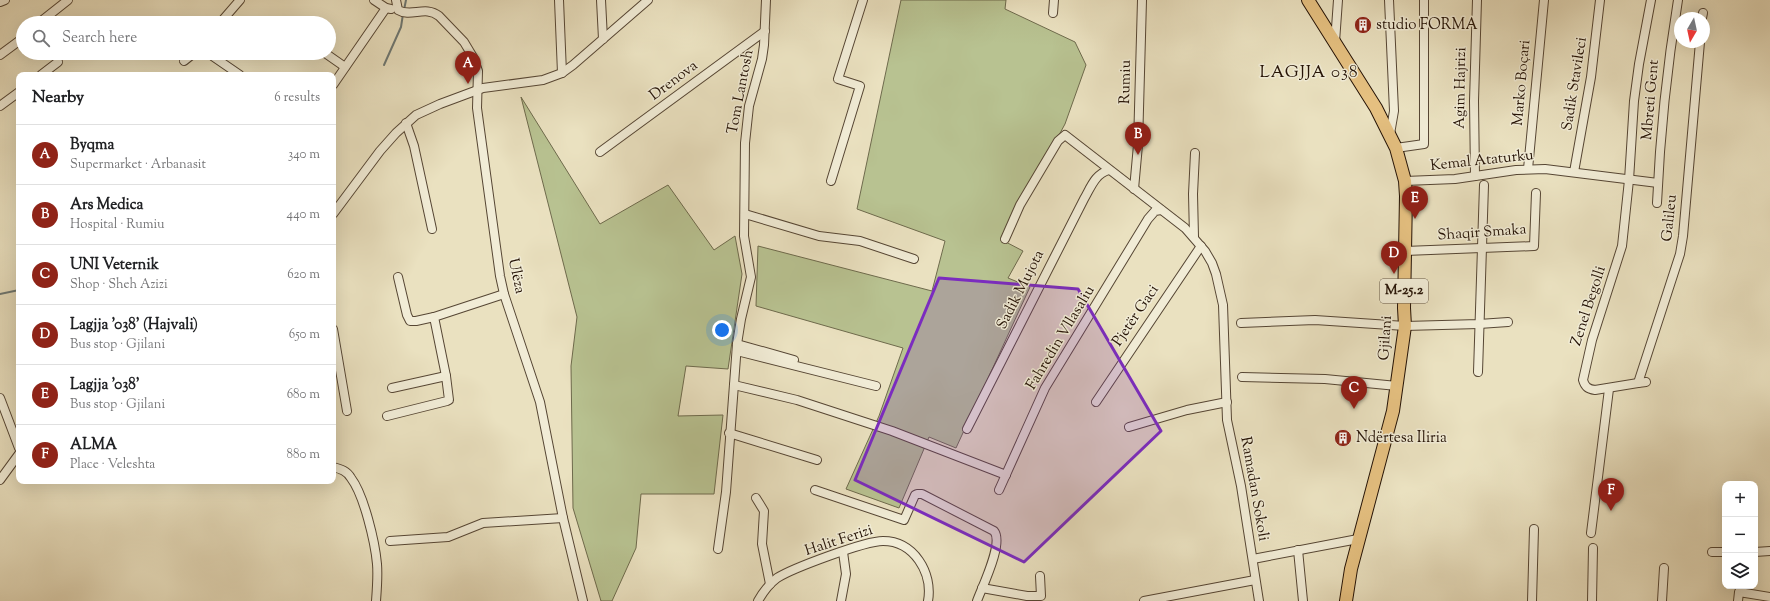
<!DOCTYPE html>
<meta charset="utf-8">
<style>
:root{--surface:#fff;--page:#f6f6f6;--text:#202124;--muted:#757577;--line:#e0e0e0;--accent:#8f2418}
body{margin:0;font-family:"Sorts Mill Goudy",serif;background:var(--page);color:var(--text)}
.controls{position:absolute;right:12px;bottom:12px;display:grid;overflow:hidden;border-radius:8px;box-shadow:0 4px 16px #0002}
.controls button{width:36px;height:36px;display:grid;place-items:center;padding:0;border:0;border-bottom:1px solid var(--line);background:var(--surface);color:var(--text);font:20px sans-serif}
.compass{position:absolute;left:1674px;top:12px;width:36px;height:36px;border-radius:50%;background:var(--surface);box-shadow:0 4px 16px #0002;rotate:189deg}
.you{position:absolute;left:722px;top:330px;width:14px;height:14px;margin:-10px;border:3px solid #fff;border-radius:50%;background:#1a73e8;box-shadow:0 0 0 6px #1a73e833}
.badge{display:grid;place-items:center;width:26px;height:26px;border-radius:50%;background:var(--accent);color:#fff;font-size:13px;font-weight:700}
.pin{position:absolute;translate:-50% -33px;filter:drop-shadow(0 1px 2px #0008)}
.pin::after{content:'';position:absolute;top:21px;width:14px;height:12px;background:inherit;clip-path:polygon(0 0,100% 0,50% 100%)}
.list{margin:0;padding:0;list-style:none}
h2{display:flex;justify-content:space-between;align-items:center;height:52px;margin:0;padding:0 16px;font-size:17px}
h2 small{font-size:13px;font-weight:400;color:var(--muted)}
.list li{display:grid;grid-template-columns:26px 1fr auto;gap:12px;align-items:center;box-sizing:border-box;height:60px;padding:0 16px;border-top:1px solid var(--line)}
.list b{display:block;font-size:15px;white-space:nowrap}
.list p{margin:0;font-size:13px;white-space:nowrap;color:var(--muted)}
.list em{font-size:13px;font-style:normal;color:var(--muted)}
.icon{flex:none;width:22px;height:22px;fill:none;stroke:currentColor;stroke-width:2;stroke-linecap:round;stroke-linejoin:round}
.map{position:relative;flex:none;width:1770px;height:601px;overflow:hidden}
.search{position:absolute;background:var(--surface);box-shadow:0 4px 16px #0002;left:16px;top:16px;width:320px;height:44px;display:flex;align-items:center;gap:10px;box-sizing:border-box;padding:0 14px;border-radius:22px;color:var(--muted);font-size:15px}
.panel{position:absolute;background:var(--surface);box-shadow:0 4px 16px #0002;left:16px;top:72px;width:320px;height:412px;border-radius:8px}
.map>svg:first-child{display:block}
</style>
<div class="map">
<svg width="1770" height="601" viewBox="0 0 1770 601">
<rect width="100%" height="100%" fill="#eae1c0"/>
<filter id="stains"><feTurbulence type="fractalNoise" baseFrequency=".005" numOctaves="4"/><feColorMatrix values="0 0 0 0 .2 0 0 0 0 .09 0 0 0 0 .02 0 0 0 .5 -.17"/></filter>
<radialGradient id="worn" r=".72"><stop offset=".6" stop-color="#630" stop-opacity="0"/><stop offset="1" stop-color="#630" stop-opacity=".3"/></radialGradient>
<!-- grass -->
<g fill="#b8c291" stroke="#6e6a4c">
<polygon points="901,0 1006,0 1005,9 1075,42 1086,65 1065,124 1002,240 1023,251 1008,278 1030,287 956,448 929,437 899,508 846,489 879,416 903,348 756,306 758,246 932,291 945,241 857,209"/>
<polygon points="521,97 600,224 668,185 714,250 735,236 742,274 728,369 686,366 678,416 723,415 714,494 641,494 636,548 612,601 601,601 573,508 571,366 577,317"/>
</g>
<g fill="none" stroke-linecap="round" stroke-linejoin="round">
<!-- stream -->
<g stroke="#6d7874" stroke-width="2">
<polyline points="404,10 406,0"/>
<polyline points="384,65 401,27 403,14"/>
<polyline points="0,294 19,290"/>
</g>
<defs>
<g id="minor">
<polyline points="374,0 386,8 391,9"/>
<path d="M 396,0 L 398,10 C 411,18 425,5 439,16 L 464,42 L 473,57 L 478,71 L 477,108 L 500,276 L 504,294 L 540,402 L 563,518 L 583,601"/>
<polyline points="559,0 562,73"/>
<polyline points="601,0 603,39"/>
<polyline points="1389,0 1394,111 1390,134"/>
<polyline points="0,2 5,0"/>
<polyline points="1053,13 1054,0"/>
<polyline points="1702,18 1703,13"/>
<polyline points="39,23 68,0"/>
<polyline points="220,23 240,0"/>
<polyline points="1335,42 1338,0"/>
<polyline points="208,53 240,75"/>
<polyline points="325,53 345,67"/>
<polyline points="0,55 23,38"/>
<polyline points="184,61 194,53"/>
<polyline points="41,75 58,62"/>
<polyline points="333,85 386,8"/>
<polyline points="0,106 19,92"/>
<polyline points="406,123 414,146 432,229"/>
<polyline points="1396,148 1424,144 1424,0"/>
<polyline points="600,152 765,31"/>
<polyline points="1528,169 1544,0"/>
<polyline points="1574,172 1591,77 1600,0"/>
<polyline points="1475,176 1474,101 1477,0"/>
<polyline points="831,181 860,86 838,79 863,0"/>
<polyline points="1405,181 1455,179 1516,170 1545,169 1658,183"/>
<polyline points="1134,189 1138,145 1142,0"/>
<path d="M 1657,203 C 1660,135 1667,67 1678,0"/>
<polyline points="333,214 380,151 396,133 416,115 440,104 483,88 543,80 562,73 573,65 648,0"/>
<polyline points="745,214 819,236 860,241 914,259"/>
<polyline points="1194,237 1193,194 1195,153"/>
<polyline points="1005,239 1020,205 1058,141 1065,135 1185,228 1205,251 1212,263 1216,274 1223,305 1227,420 1241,486 1259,601"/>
<polyline points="1405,251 1534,246 1536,193"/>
<polyline points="398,277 407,315 410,321 416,321 434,317"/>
<polyline points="1241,323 1315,320 1405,326 1479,324 1508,322"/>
<polyline points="333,329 347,411"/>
<polyline points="737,344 794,360"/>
<polyline points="737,351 876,386"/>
<polyline points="1478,372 1484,185"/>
<polyline points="1242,377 1325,379 1397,386"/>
<polyline points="1646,382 1638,383 1680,254 1683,236 1700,42"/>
<path d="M 1638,383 L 1595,390 C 1588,389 1585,387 1583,380 L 1592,340 L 1622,246 L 1629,180 L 1634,101 L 1639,64 L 1651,0"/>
<polyline points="734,385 797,400 892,431 1006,475"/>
<polyline points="392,388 446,376"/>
<polyline points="0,398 19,448"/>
<polyline points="1096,402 1201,246"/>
<polyline points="387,416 447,401 449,400 446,376 434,317 504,294"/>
<polyline points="1129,427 1187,410 1227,402"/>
<path d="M 967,429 L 1084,199 C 1091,187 1095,174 1109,170"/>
<polyline points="729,433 817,460"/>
<path d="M 333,467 C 341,469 347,471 351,478 C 364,495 375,542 377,564 C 378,576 377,588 376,601"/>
<polyline points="0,480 19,454"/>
<path d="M 815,490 L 904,520 L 915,495 L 917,494 L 922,494 L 994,531 C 1004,543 982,587 977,601"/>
<polyline points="999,490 1045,388 1148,219 1155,211 1161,210"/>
<polyline points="756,498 764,511 762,544 770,584"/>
<polyline points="1591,533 1609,389"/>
<polyline points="390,541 448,537 483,523 563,518"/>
<polyline points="718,549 726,492 737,344 741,319 751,277 744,236 745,143 749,106 762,59 764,45 766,0"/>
<polyline points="1298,550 1303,601"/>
<polyline points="1712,552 1725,552"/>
<polyline points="1755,552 1770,551"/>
<polyline points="1253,559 1358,539"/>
<polyline points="982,588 1027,596 1041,596 1040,576"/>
<path d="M 758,601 C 763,592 769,584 777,578 C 793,568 865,541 883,541 C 914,541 933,573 928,601"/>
<polyline points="841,601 846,574 843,552"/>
<polyline points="1144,601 1255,580"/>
<polyline points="1532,601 1534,529"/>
<polyline points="1592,601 1593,548"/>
<polyline points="1662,601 1664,568"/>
<polyline points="1738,601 1739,592 1770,597"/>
</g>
<polyline id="primary" points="1308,0 1376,108 1396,148 1405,181 1406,196 1404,308 1405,326 1393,411 1351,569 1346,601"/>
</defs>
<!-- minor casing -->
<use href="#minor" stroke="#564634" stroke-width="10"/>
<!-- primary casing -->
<use href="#primary" stroke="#251306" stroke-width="14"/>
<!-- minor -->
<use href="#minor" stroke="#f1ecd6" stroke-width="8"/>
<!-- primary -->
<use href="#primary" stroke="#e5c080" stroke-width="12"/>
</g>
<!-- marked area -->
<path fill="#7b2cbf" fill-opacity="0.2" stroke="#7b2cbf" stroke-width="3" stroke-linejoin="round" d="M 939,278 L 1078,289 L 1161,431 L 1024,562 L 855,480 Z"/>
<!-- icons -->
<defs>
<symbol id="building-disc" viewBox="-11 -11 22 22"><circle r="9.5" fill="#8f2418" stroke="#f1ecd6"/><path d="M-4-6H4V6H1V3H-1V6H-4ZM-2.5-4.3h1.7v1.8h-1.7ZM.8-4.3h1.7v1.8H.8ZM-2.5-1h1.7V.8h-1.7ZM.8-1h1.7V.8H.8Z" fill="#fff"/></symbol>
</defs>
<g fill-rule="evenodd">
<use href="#building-disc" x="1353" y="15" width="20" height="20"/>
<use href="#building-disc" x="1333" y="428" width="20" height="20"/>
</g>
<g text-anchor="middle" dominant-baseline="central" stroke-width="3" stroke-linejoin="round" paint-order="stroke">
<!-- shield labels -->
<rect fill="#f1ecd6" stroke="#625444" stroke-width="1" x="1380" y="279" width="48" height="24" rx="3"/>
<g font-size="14" font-weight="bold" fill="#251306">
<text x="1404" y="291">M-25.2</text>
</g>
<!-- poi labels -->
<g font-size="15" fill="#251306" stroke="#f1ecd6" text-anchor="start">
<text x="1376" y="25">studio FORMA</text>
<text x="1356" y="438">Ndërtesa Iliria</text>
</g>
<!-- street labels -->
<g font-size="15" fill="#251306" stroke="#f1ecd6">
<text transform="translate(674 81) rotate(-37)">Drenova</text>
<text transform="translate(1126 82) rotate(-89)">Rumiu</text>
<text transform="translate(1522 83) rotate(-85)">Marko Boçari</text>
<text transform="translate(1575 84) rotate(-81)">Sadik Stavileci</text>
<text transform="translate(1461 88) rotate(-89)">Agim Hajrizi</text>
<text transform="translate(741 92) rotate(-79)">Tom Lantosh</text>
<text transform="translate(1651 100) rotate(-85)">Mbreti Gent</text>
<text transform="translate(1482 161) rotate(-6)">Kemal Ataturku</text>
<text transform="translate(1670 218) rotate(-84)">Galileu</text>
<text transform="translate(1482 233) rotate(-4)">Shaqir Smaka</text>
<text transform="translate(516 276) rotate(78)">Ulëza</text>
<text transform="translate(1021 290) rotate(-63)">Sadik Mujota</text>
<text transform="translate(1589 306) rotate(-72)">Zenel Begolli</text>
<text transform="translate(1136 316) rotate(-56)">Pjetër Gaci</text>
<text transform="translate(1061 338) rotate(-59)">Fahredin Vllasaliu</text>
<text transform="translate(1386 338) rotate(-86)">Gjilani</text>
<text transform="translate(1254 489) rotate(80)">Ramadan Sokoli</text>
<text transform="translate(839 541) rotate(-18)">Halit Ferizi</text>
</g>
<!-- quarter labels -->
<g font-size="17" letter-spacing="1" fill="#251306" stroke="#f1ecd6">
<text x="1309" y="73">LAGJJA 038</text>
</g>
</g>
<rect width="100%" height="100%" filter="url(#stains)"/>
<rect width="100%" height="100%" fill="url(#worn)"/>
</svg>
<div class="controls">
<button>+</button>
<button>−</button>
<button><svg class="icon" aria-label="layers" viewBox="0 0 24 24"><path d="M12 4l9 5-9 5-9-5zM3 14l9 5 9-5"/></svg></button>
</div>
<svg class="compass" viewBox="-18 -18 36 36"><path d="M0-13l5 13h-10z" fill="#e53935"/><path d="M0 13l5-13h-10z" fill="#757577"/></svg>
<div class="you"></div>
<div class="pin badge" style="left:468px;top:84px">A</div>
<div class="pin badge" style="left:1138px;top:155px">B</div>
<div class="pin badge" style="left:1354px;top:409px">C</div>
<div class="pin badge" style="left:1394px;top:274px">D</div>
<div class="pin badge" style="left:1415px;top:219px">E</div>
<div class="pin badge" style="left:1611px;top:511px">F</div>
<div class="search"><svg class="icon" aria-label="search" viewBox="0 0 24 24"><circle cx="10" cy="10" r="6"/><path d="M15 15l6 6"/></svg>Search here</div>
<section class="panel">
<h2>Nearby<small>6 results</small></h2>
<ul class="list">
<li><span class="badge">A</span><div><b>Byqma</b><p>Supermarket · Arbanasit</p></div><em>340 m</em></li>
<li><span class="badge">B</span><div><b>Ars Medica</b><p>Hospital · Rumiu</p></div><em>440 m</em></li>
<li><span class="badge">C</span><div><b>UNI Veternik</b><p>Shop · Sheh Azizi</p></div><em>620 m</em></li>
<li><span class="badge">D</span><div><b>Lagjja '038' (Hajvali)</b><p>Bus stop · Gjilani</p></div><em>650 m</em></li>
<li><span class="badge">E</span><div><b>Lagjja '038'</b><p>Bus stop · Gjilani</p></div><em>680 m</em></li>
<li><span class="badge">F</span><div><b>ALMA</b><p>Place · Veleshta</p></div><em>880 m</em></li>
</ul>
</section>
</div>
